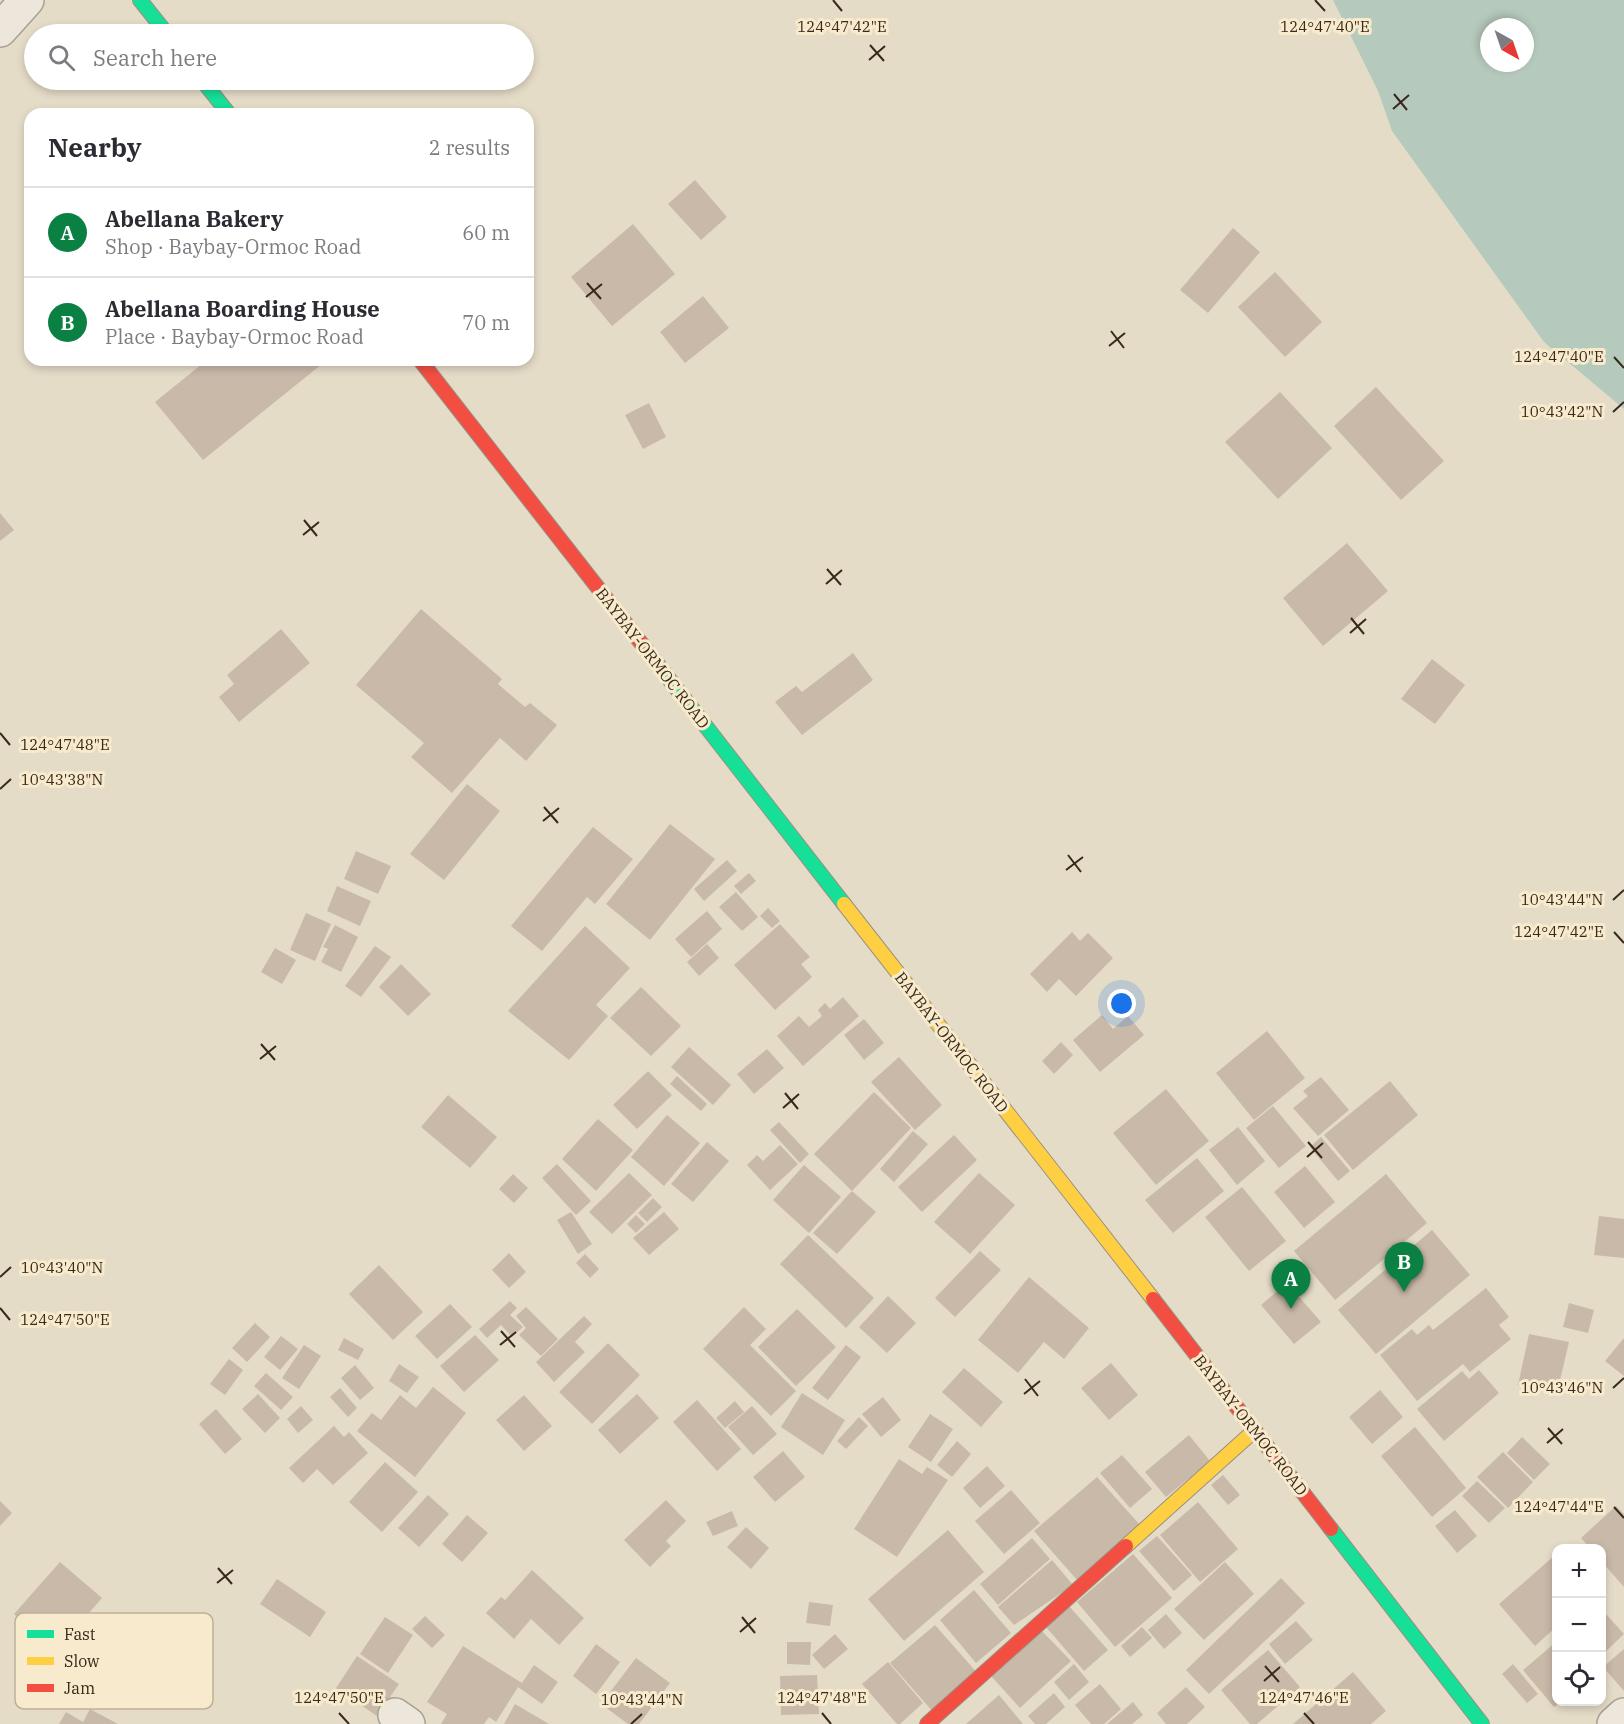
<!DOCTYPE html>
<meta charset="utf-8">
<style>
:root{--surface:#fff;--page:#f7f7f7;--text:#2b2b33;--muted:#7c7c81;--line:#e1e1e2;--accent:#0b8043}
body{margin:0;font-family:"IBM Plex Serif",serif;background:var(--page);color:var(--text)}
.controls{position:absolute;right:18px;bottom:18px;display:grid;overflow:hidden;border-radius:12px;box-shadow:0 3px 9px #0003}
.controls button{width:54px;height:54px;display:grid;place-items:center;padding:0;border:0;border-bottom:2px solid var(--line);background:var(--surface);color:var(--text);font:30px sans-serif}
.compass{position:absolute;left:1480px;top:18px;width:54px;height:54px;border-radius:50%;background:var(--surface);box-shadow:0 3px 9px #0003;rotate:140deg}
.you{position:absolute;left:1122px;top:1004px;width:21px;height:21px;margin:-15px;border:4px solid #fff;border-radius:50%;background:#1a73e8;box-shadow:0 0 0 9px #1a73e833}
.badge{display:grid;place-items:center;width:39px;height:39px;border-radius:50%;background:var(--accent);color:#fff;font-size:20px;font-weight:700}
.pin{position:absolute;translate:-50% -50px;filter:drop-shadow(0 2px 3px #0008)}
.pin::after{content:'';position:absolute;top:32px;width:21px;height:18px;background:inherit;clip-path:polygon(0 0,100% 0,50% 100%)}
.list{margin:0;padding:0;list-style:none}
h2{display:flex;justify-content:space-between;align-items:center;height:78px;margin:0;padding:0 24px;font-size:26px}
h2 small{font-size:20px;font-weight:400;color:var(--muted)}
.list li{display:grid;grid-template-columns:39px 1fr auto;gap:18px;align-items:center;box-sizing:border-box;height:90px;padding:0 24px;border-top:2px solid var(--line)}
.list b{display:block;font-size:22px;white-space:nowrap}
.list p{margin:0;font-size:20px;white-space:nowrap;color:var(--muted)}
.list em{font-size:20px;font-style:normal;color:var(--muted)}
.icon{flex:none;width:33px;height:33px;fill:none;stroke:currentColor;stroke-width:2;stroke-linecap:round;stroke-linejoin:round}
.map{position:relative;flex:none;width:1624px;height:1724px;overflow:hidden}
.search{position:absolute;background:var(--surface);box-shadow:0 3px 9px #0003;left:24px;top:24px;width:510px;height:66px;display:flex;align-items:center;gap:15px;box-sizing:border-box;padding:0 21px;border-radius:33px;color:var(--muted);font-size:22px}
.panel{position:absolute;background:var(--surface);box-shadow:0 3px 9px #0003;left:24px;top:108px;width:510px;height:258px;border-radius:18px}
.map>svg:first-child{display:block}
</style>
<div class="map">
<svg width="1624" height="1724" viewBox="0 0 1624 1724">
<rect width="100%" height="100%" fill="#e5dcc8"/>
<!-- water -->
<path fill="#b5cabc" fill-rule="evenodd" d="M 1333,0 L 1624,0 L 1624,409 L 1544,342 L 1392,131 L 1378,91 ZM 1489,27 L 1525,27 L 1525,63 L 1489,63 Z"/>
<!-- building -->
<g fill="#c9b9a9">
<polygon points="695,180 727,217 701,240 668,204"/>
<polygon points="633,224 675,274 612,326 571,277"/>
<polygon points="1233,228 1260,252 1208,313 1180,290"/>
<polygon points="1275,272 1322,322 1285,357 1238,307"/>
<polygon points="703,296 729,328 685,363 660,332"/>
<polygon points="207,360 327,360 203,460 155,402"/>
<polygon points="1376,387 1444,461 1401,500 1334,426"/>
<polygon points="1280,392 1332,448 1278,499 1225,442"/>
<polygon points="649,403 666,437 643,449 625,415"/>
<polygon points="0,513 14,530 0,541"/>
<polygon points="1347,543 1388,591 1323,646 1283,598"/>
<polygon points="421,609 502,679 498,684 525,707 530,703 557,725 526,761 500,738 452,793 411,757 424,743 356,685"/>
<polygon points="281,629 310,663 239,722 219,697 234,684 227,675"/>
<polygon points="853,653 873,680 802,735 775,702 796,686 802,692"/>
<polygon points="1432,659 1465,685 1435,724 1401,699"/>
<polygon points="467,784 500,811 444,880 410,854"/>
<polygon points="670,824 715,859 650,940 606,904"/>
<polygon points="593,827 633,859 595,904 587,897 542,951 511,926"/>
<polygon points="356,851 391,866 378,894 344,879"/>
<polygon points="727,860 737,871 704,901 694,889"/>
<polygon points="749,873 756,881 741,894 734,886"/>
<polygon points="337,886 371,901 360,926 327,911"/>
<polygon points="736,892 758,917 742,931 719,907"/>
<polygon points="768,908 780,921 772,928 760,916"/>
<polygon points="707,911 722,929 691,957 675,939"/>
<polygon points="306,913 331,924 315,961 290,950"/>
<polygon points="780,924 810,957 801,964 812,977 775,1010 734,965"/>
<polygon points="335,925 358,937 341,972 321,962 328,949 323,947"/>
<polygon points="585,926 630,968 596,1005 608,1016 569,1060 508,1011"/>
<polygon points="1072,932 1080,941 1088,933 1113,958 1076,996 1059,979 1047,992 1030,974"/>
<polygon points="707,944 719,958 699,976 687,962"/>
<polygon points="375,946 391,957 361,997 345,986"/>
<polygon points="275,948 296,960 282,984 261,972"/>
<polygon points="401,964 431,994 408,1016 379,987"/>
<polygon points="641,987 681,1026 651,1056 610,1018"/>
<polygon points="843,997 859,1016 803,1066 777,1036 799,1016 809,1027 822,1016 818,1010 825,1003 830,1009"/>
<polygon points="1102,1015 1113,1029 1128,1016 1144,1035 1100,1072 1073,1040"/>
<polygon points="864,1019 884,1043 864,1060 844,1035"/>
<polygon points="1267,1031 1305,1078 1254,1120 1216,1073"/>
<polygon points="1061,1042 1073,1055 1054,1074 1042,1061"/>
<polygon points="689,1047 731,1085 713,1105 671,1067"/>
<polygon points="767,1049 784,1068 754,1094 737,1074"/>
<polygon points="899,1057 942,1105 915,1130 871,1082"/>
<polygon points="648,1071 672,1095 637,1129 613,1105"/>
<polygon points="677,1076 707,1104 701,1111 670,1084"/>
<polygon points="1321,1077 1349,1110 1318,1136 1293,1108 1308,1096 1303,1091"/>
<polygon points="1390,1081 1418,1115 1353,1170 1324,1135"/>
<polygon points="1166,1089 1209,1141 1156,1185 1113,1133"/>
<polygon points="874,1092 911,1128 852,1191 814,1154"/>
<polygon points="448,1095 497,1137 470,1168 421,1127"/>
<polygon points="1273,1106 1306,1146 1279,1168 1246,1128"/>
<polygon points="667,1115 700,1143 664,1186 631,1157"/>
<polygon points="598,1119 633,1150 596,1191 562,1159"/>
<polygon points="779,1122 809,1154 800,1163 770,1130"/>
<polygon points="1238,1127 1265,1161 1237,1185 1209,1150"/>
<polygon points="913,1131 928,1144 894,1182 880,1169"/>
<polygon points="954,1135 977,1160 922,1212 898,1187"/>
<polygon points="1321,1137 1350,1171 1338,1181 1310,1147"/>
<polygon points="707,1142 729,1161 693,1202 671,1184"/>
<polygon points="780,1145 798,1164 770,1190 747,1165 757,1155 763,1161"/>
<polygon points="1197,1158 1224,1191 1173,1233 1145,1200"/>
<polygon points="557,1164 591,1201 576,1215 542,1178"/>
<polygon points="804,1165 841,1197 809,1233 773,1200"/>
<polygon points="1305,1166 1335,1202 1304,1228 1274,1192"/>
<polygon points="629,1173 652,1195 612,1234 589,1212"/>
<polygon points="979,1173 1015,1205 970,1254 934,1222"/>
<polygon points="513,1174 528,1188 514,1203 499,1189"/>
<polygon points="1386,1174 1427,1223 1335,1300 1294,1251"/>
<polygon points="1242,1187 1286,1241 1249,1271 1205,1217"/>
<polygon points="852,1191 876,1212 837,1254 813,1233"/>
<polygon points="653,1198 662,1207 647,1222 638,1213"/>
<polygon points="571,1212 592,1244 578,1254 557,1220"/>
<polygon points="664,1212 679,1229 649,1255 633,1238"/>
<polygon points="636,1215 645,1224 636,1233 627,1224"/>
<polygon points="1599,1216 1624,1219 1624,1258 1594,1255"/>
<polygon points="1432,1230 1470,1275 1376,1354 1338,1310"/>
<polygon points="808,1235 874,1298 846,1328 780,1264"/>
<polygon points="980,1251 1001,1270 955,1317 935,1298"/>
<polygon points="509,1253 526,1272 509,1288 492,1270"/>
<polygon points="585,1254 599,1269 590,1278 576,1263"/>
<polygon points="379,1265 423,1312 393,1340 349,1294"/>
<polygon points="1029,1277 1089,1328 1064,1359 1044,1342 1018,1373 978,1340"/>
<polygon points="1287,1283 1321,1322 1294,1344 1261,1305"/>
<polygon points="1486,1288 1509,1317 1499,1325 1511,1339 1470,1372 1463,1364 1417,1401 1380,1355 1412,1329 1417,1335 1429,1325 1433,1330"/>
<polygon points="888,1296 916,1323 887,1353 859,1327"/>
<polygon points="510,1301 517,1308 510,1315 523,1327 512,1337 501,1325 487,1338 479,1329"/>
<polygon points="1569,1303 1594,1310 1588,1333 1563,1327"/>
<polygon points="450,1304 472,1327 437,1359 415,1336"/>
<polygon points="526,1307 558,1339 541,1356 519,1335 526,1328 516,1316"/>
<polygon points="744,1307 766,1329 750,1345 796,1391 771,1416 703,1349"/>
<polygon points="797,1309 836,1347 796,1386 758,1347"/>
<polygon points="584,1316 592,1324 575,1342 585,1352 554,1382 536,1362"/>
<polygon points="255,1323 270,1337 247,1362 232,1348"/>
<polygon points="1529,1334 1569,1342 1557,1393 1518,1385"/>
<polygon points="475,1335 499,1360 464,1392 440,1366"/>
<polygon points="281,1336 298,1349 280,1370 264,1357"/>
<polygon points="344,1338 364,1349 358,1360 338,1350"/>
<polygon points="1624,1338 1624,1376 1605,1361"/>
<polygon points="608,1343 640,1375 592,1424 559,1392"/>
<polygon points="304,1345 321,1356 299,1389 282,1378"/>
<polygon points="846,1345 861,1357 828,1400 812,1388"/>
<polygon points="229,1359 243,1370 225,1395 210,1384"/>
<polygon points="1111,1363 1138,1395 1109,1420 1081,1388"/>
<polygon points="399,1364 419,1377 407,1393 389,1381"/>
<polygon points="355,1365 374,1388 360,1400 341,1378"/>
<polygon points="964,1368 1003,1402 981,1427 942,1392"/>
<polygon points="1479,1370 1499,1393 1444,1441 1417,1409 1462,1371 1469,1379"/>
<polygon points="266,1373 293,1397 281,1410 254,1386"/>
<polygon points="433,1387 466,1413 415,1477 357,1431 372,1413 381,1420 400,1395 416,1408"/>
<polygon points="340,1388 357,1408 348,1417 330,1397"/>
<polygon points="1380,1390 1403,1417 1372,1444 1349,1417"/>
<polygon points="802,1393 845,1420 823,1455 781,1427"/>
<polygon points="258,1394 280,1418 265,1433 242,1409"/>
<polygon points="637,1394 659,1418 620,1454 598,1430"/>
<polygon points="524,1395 552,1426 524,1451 496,1420"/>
<polygon points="883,1397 901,1420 881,1437 862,1414"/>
<polygon points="697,1400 741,1449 717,1471 673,1422"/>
<polygon points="735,1401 744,1412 725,1428 716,1418"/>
<polygon points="301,1406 313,1420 298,1433 287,1419"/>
<polygon points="752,1406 777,1434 753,1455 728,1427"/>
<polygon points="216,1409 242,1439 225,1454 199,1424"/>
<polygon points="930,1414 953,1429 931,1462 908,1447"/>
<polygon points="859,1417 868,1426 846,1449 837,1441"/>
<polygon points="334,1426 344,1437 349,1432 368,1453 333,1485 317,1469 303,1483 289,1468"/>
<polygon points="1415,1427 1466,1488 1432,1517 1381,1456"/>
<polygon points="1189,1435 1210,1461 1166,1497 1145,1472"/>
<polygon points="1522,1437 1550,1464 1534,1480 1507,1453"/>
<polygon points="957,1441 971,1454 952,1477 937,1465"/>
<polygon points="783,1451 805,1477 775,1502 753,1477"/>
<polygon points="1503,1452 1533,1482 1508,1508 1477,1477"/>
<polygon points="1122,1455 1152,1489 1130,1508 1100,1473"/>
<polygon points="899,1459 922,1474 927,1467 948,1480 897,1557 854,1529"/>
<polygon points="385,1462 418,1492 382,1532 349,1502"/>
<polygon points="987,1466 1005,1486 980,1508 963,1488"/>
<polygon points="1223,1475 1240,1495 1228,1505 1211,1485"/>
<polygon points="1097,1477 1140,1525 1077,1580 1034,1531"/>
<polygon points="1477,1481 1505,1508 1489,1523 1462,1496"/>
<polygon points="1011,1490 1040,1523 1004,1554 975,1521"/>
<polygon points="428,1495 449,1514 419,1547 398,1528"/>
<polygon points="666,1500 686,1521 666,1541 671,1546 650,1567 624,1540"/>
<polygon points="0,1501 12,1513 0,1526"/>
<polygon points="1198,1502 1238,1549 1200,1582 1160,1535"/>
<polygon points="1616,1506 1624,1514 1624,1587 1602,1562 1602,1548 1590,1548 1581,1538"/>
<polygon points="1455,1510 1477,1536 1457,1553 1435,1526"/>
<polygon points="732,1511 738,1526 713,1536 706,1522"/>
<polygon points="467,1515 488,1533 462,1562 442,1544"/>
<polygon points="746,1527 769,1548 751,1569 727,1547"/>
<polygon points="948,1530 984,1572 904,1641 868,1599"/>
<polygon points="1157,1536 1192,1575 1174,1591 1139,1551"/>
<polygon points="1032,1538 1050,1559 998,1605 980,1584"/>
<polygon points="1133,1554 1172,1598 1115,1647 1077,1602"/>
<polygon points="1554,1556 1556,1558 1556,1627 1535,1646 1499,1604"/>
<polygon points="1052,1560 1073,1585 1014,1625 998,1607"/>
<polygon points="60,1562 102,1598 56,1651 14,1614"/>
<polygon points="1225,1562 1254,1594 1204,1640 1174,1609"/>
<polygon points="532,1570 584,1618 559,1645 531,1619 514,1639 486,1613 501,1597 505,1600"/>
<polygon points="1281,1578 1305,1603 1209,1694 1186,1670"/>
<polygon points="277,1579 326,1612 310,1637 260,1604"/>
<polygon points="974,1590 1011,1633 976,1663 940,1620"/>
<polygon points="809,1602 833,1605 830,1626 806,1623"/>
<polygon points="1069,1606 1108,1650 1084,1671 1046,1627"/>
<polygon points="1604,1612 1624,1634 1602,1655 1602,1614"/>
<polygon points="1166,1614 1182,1633 1164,1649 1148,1630"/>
<polygon points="425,1616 445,1635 432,1648 412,1629"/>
<polygon points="385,1617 413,1635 388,1673 360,1654"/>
<polygon points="1296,1621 1313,1640 1285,1664 1269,1644"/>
<polygon points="935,1625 979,1675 934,1713 890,1663"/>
<polygon points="1142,1627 1152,1638 1130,1657 1121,1646"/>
<polygon points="1040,1629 1071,1661 1020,1708 990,1675"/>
<polygon points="835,1634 848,1649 824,1669 812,1655"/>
<polygon points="787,1642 811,1642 810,1665 787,1664"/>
<polygon points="1556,1642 1556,1702 1561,1702 1554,1707 1523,1670"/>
<polygon points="596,1644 620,1662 596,1694 573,1676"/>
<polygon points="463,1646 522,1683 534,1665 558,1682 542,1704 518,1687 496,1722 489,1717 484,1724 441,1724 447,1714 427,1702"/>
<polygon points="1624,1649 1624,1691 1603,1667"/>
<polygon points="1268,1650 1300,1687 1257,1724 1250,1724 1221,1690"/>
<polygon points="357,1656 399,1684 377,1716 336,1688"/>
<polygon points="636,1658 670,1683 639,1724 628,1724 601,1704"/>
<polygon points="888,1662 923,1703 900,1724 897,1724 862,1684"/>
<polygon points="1074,1664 1089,1682 1069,1700 1054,1682"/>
<polygon points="1513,1664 1538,1694 1527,1703 1502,1674"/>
<polygon points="1353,1672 1386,1711 1371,1724 1293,1724"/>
<polygon points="817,1675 819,1714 781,1715 780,1676"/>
<polygon points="1100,1684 1121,1709 1104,1724 1091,1724 1075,1705"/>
<polygon points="1186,1687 1205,1707 1187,1724 1166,1724 1157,1713"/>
<polygon points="1054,1693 1065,1707 1046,1724 1035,1724 1028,1716"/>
<polygon points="999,1695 1023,1724 966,1724"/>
<polygon points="1133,1702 1143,1715 1132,1724 1107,1724"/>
<polygon points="515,1704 549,1724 504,1724"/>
<polygon points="90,1709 118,1724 59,1724 66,1712 83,1722"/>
</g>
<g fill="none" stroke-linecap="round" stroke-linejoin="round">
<defs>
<g id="street">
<polyline points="0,30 27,0"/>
<polyline points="395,1715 408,1724"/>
<polyline points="1614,1724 1624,1715"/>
</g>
<g id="fast">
<polyline points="140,0 167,34"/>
<polyline points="202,80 229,114"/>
<polyline points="652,657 844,904"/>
<polyline points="1331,1529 1482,1724"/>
</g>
<g id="slow">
<polyline points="844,904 1153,1299"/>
<polyline points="1126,1546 1255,1430"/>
</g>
<g id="jam">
<polyline points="420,360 652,657"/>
<polyline points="1153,1299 1331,1529"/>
<polyline points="927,1724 1126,1546"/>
</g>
</defs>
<!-- street casing -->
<use href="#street" stroke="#a9a092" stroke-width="36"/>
<!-- fast casing -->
<use href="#fast" stroke="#999082" stroke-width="16"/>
<!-- slow casing -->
<use href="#slow" stroke="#999082" stroke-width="16"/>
<!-- jam casing -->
<use href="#jam" stroke="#999082" stroke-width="16"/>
<!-- street -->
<use href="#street" stroke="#ece6db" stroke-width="33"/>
<!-- fast -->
<use href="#fast" stroke="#16e098" stroke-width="14"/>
<!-- slow -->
<use href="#slow" stroke="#ffcf43" stroke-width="14"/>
<!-- jam -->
<use href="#jam" stroke="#f24e42" stroke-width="14"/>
</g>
<!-- ticks -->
<path fill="none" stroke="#38281a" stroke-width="2" d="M 833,0 L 842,11M 1315,0 L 1325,11M 870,45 L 884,61M 869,60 L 885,46M 1394,94 L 1407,110M 1393,109 L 1409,95M 587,283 L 601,299M 586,297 L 602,284M 1111,331 L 1124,348M 1109,346 L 1125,333M 1614,357 L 1624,368M 1613,412 L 1624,402M 304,520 L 317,536M 303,535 L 319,522M 827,569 L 841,585M 826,584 L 842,570M 1351,618 L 1364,634M 1350,633 L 1366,619M 0,733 L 10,745M 0,789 L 11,779M 544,807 L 558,823M 543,821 L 559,808M 1068,855 L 1081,872M 1066,870 L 1083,857M 1613,900 L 1624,890M 1614,932 L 1624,943M 261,1044 L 275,1060M 260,1059 L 276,1046M 785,1093 L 798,1109M 783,1108 L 799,1094M 1308,1142 L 1322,1158M 1307,1157 L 1323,1143M 0,1277 L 11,1267M 0,1308 L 10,1320M 501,1331 L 515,1347M 500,1345 L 516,1332M 1025,1379 L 1038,1396M 1613,1388 L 1624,1378M 1024,1394 L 1040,1381M 1548,1428 L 1562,1444M 1547,1443 L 1563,1429M 1614,1507 L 1624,1518M 218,1568 L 232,1584M 217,1583 L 233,1570M 742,1617 L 755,1633M 740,1632 L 756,1618M 1265,1666 L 1279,1682M 1264,1681 L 1280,1667M 339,1713 L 349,1724M 822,1713 L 831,1724M 1304,1713 L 1314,1724M 631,1724 L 642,1714"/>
<g text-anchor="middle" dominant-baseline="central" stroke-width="6" stroke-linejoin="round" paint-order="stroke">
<!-- street labels -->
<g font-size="16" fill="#38281a" stroke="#f8eacc">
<text transform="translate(653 658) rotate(52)">BAYBAY-ORMOC ROAD</text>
<text transform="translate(952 1042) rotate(52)">BAYBAY-ORMOC ROAD</text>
<text transform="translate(1251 1425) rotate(52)">BAYBAY-ORMOC ROAD</text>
</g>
</g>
<!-- legend -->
<rect x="15" y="1613" width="198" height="96" rx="9" fill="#f8eacc" stroke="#beb097" stroke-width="1.5"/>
<rect x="27" y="1630" width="27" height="8" fill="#16e098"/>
<rect x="27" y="1657" width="27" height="8" fill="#ffcf43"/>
<rect x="27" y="1684" width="27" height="8" fill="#f24e42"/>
<g font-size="16" fill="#38281a">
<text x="64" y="1640">Fast</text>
<text x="64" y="1667">Slow</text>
<text x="64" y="1694">Jam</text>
</g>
<g font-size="15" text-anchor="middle" fill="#38281a" stroke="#f8eacc" stroke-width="6" stroke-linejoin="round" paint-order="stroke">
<text x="842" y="32">124°47'42"E</text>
<text x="1325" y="32">124°47'40"E</text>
<text x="1559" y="362">124°47'40"E</text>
<text x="1562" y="417">10°43'42"N</text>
<text x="65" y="750">124°47'48"E</text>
<text x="62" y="785">10°43'38"N</text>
<text x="1562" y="905">10°43'44"N</text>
<text x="1559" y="937">124°47'42"E</text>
<text x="62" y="1273">10°43'40"N</text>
<text x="65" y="1325">124°47'50"E</text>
<text x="1562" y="1393">10°43'46"N</text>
<text x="1559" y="1512">124°47'44"E</text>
<text x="339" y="1703">124°47'50"E</text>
<text x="822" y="1703">124°47'48"E</text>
<text x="1304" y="1703">124°47'46"E</text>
<text x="642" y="1705">10°43'44"N</text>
</g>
</svg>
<div class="controls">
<button>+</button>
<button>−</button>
<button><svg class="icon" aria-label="locate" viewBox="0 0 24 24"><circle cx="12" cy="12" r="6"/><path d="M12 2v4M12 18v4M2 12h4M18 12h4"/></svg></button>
</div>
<svg class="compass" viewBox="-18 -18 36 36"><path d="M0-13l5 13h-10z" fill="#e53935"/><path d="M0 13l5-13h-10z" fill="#7c7c81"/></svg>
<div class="you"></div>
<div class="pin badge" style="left:1291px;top:1309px">A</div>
<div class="pin badge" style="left:1404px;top:1292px">B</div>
<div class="search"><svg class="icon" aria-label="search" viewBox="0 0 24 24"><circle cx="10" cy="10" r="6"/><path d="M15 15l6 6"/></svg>Search here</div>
<section class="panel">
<h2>Nearby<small>2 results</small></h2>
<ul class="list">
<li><span class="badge">A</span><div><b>Abellana Bakery</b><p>Shop · Baybay-Ormoc Road</p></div><em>60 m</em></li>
<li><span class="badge">B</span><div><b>Abellana Boarding House</b><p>Place · Baybay-Ormoc Road</p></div><em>70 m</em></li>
</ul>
</section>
</div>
